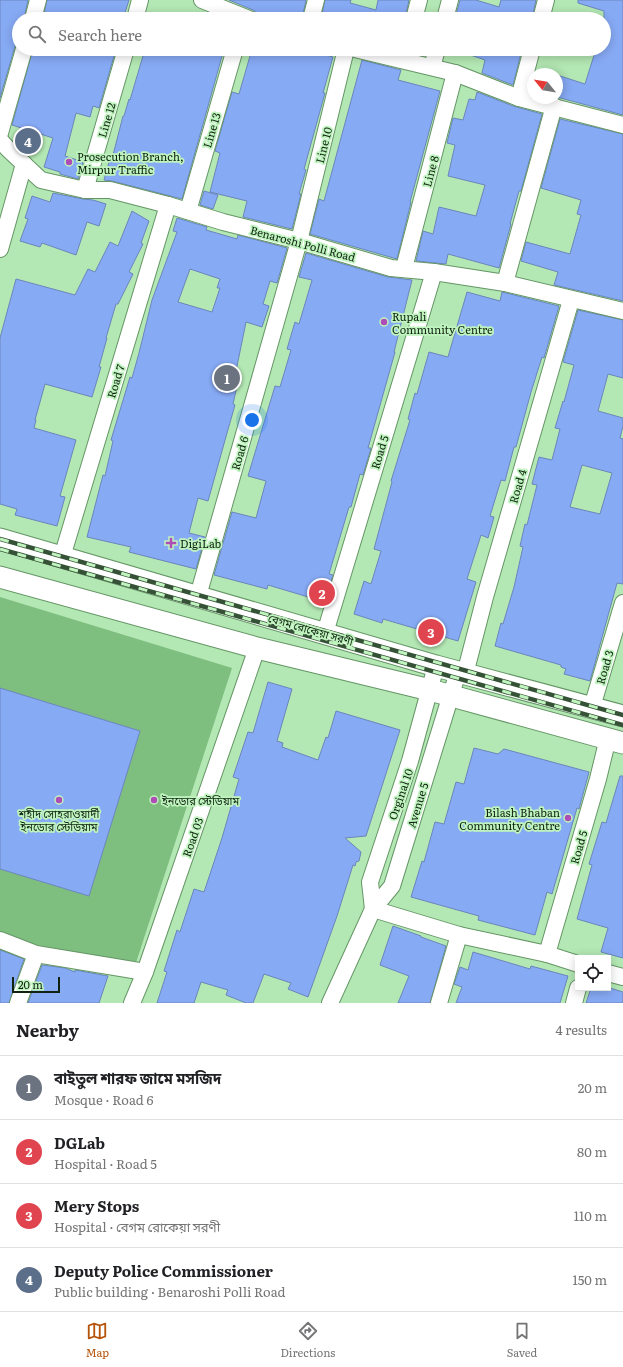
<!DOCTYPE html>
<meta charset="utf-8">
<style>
:root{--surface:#fff;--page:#f2f2f2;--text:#202124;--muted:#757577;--line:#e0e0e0;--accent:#b45309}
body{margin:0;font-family:Literata,"Noto Sans Bengali",serif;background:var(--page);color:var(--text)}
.controls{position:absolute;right:12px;bottom:12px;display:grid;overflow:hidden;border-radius:0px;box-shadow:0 2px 10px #0003}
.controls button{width:36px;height:36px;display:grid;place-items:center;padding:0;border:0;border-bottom:1px solid var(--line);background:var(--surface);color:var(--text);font:20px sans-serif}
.compass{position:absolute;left:527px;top:68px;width:36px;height:36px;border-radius:50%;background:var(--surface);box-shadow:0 2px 10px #0003;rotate:300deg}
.scale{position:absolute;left:12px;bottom:10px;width:48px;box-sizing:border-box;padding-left:4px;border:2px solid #0f2310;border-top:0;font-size:11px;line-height:14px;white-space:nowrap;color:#0f2310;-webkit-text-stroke:3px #c0f4bf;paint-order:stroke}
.you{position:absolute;left:252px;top:420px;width:14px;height:14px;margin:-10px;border:3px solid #fff;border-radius:50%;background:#1a73e8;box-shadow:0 0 0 6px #1a73e833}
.badge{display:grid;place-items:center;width:26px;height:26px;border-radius:50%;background:var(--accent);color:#fff;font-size:13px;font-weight:700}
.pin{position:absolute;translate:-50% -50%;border:2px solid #fff;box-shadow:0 1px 4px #0006}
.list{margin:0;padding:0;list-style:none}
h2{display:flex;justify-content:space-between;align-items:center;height:52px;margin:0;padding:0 16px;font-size:17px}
h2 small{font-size:13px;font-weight:400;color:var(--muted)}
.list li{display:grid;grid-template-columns:26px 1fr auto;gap:12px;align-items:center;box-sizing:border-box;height:64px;padding:0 16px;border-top:1px solid var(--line)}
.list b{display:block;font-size:15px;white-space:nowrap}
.list p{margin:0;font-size:13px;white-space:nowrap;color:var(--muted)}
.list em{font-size:13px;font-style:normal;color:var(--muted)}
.icon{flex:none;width:22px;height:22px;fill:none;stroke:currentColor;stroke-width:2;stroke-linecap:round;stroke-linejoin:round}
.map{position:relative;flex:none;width:623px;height:1003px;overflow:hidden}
.search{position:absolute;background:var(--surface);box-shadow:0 2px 10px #0003;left:12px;right:12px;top:12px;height:44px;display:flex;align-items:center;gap:10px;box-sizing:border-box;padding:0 14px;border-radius:22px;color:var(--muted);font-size:15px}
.sheet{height:308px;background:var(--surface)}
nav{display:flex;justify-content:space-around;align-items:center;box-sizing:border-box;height:56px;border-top:1px solid var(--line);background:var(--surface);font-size:11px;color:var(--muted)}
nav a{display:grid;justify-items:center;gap:2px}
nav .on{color:var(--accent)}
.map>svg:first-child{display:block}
</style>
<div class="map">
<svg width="623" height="1003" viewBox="0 0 623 1003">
<rect width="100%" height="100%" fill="#b3e7b3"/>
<!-- pitch -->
<polygon fill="#7ebe7f" points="0,597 232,668 132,975 0,933 0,869 89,896 140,731 0,688"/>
<!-- building -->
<g fill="#87aaf5" stroke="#6b85bc" fill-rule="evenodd">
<polygon points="0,0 28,0 24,19 19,19 19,41 15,46 0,98"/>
<polygon points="47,0 129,0 123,19 43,19"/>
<polygon points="229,0 306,0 302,19 258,19 257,13 253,10"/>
<polygon points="325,0 351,0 350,3 376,10 378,0 409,0 405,19 321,19"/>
<polygon points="460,0 476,0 499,7 501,0 536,0 532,19 455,19"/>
<polygon points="578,0 623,0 623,115 557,97 557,75 585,84 596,49 604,49 604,11 578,3"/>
<polygon points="33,49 116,49 99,108 93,106 90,117 76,113 65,156 83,162 78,179 60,174 60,172 44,167 53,138 12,125"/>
<polygon points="145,49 224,49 182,199 112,181 104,180 111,155 113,155 123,116 124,116 129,99 130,100"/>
<polygon points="252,49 305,49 333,57 323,93 325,93 304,169 306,170 299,194 301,194 292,229 243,217 247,201 210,192 220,153 215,151 232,92 239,94"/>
<polygon points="459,49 522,49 513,85 482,73 485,60 459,51"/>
<polygon points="362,60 401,70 398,80 440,91 410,202 411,202 397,259 310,234 319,199 324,201"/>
<polygon points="477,92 513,106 542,114 521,191 519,191 514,209 510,224 511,224 499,268 448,254 446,264 416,261 423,231 433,234 439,207 476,216 485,185 448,176 455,145 447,143 453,118 463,120 469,99 475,100"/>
<polygon points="560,119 623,134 623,301 554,285 558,272 521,261 526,242 570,254 581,215 577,214 581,200 541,188"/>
<polygon points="204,191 218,195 213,209 200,205"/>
<polygon points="53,193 83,199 93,200 106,204 99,226 87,222 76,255 42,243 40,247 20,241 28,219 25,218 32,196 50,202"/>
<polygon points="132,211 149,221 141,243 143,244 129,272 133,274 118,304 116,304 106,338 107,338 99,367 101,367 92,397 45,384 35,420 36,420 34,428 76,440 60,496 65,497 57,526 15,515 17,509 0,504 0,338 16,279 75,295 88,269 95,272 110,242 118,246"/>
<path d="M 177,218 L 207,227 L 206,230 L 237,239 L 238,235 L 287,248 L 277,283 L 270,281 L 263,304 L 269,306 L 262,327 L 246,322 L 235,376 L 239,377 L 233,404 L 235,405 L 227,433 L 208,501 L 198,498 L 189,533 L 205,537 L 196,569 L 129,552 L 131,547 L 87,537 L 103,475 L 105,476 L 113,441 L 111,440 L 130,377 L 132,378 L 139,353 L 152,300 L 177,232 L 173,231 ZM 190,269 L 220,279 L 217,288 L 220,288 L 212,312 L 178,302 Z"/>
<polygon points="306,253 388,277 412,280 394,352 395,352 368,448 371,448 363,475 360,474 351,507 349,507 329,574 333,575 325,602 268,585 267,589 214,575 232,512 256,518 266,481 248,476 275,386 280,387 291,350 287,349 295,322 299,324 312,280 299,277"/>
<polygon points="467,292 500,301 502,292 559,306 544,358 542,357 531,392 516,447 514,447 505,481 501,480 490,516 494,517 488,538 481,535 467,579 476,582 458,641 383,619 382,623 354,614 364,581 371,584 381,551 374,549 392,482 391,481 410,420 408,419 415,393 417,394 429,352 448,357"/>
<path d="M 578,310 L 623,320 L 623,378 L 608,374 L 598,411 L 623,418 L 623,426 L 620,438 L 623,439 L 623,584 L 617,583 L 590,681 L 564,674 L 566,669 L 561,667 L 561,665 L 495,646 L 501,623 L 503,624 L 514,587 L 523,547 L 520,546 L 525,524 L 527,525 L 537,485 L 532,484 L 539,457 L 552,460 L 560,429 L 555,428 L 563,401 L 564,402 L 574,365 L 563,362 ZM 582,465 L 612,473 L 600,514 L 570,507 Z"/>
<polygon points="268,682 292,689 277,741 283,743 282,747 318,760 326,737 328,738 336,711 400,730 366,836 345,838 361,852 359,861 356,862 355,866 353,865 337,916 308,997 288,989 291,983 264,974 253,1003 246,1003 226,995 228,990 201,982 194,1003 157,1003 167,972 164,971 177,930 180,932 194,889 204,892 222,838 239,779 233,777 248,732 253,733"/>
<polygon points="0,688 140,731 89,896 0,869"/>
<polygon points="474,748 498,754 504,749 589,772 579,809 577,808 552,894 547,892 535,935 478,920 479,916 411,897 422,861 424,862 435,822 444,824 456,782 464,784"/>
<polygon points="620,776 623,776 623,958 601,952 608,928 577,919 592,865 589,864 602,822 606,823"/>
<polygon points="393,926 421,936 421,937 446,946 430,1003 398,1003 409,976 380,965"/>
<polygon points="0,950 24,959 9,1003 0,1003"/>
<polygon points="473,952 530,969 531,966 568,976 560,1003 456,1003 462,987 454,984 460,967 468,970"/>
<polygon points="42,965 65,968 75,972 75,970 108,976 99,1003 28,1003"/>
<polygon points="591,988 610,988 623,992 623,1003 586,1003"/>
</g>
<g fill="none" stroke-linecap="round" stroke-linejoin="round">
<defs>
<g id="minor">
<polyline points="202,0 249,19"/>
<polyline points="33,19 38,0"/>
<polyline points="135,19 140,0"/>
<polyline points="311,19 316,0"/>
<polyline points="414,19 419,0"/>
<polyline points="445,19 450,0"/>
<polyline points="541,19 546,0"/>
<polyline points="355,49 455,73 519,98 623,125"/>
<polyline points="432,67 437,49"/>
<polyline points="519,98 532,49"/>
<polyline points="0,133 24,49"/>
<polyline points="0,140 9,150 41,180 85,190 110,190 168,205 223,222 299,241 391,268 434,272 505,283 623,311"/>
<polyline points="85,190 126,49"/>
<polyline points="188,211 235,49"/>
<polyline points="0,249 24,164"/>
<polyline points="404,268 455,73"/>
<polyline points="505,283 554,106"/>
<polyline points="62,557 168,205"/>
<polyline points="198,596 299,241 346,49"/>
<polyline points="325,633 434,272"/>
<polyline points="465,674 485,597 571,300"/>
<polyline points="592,707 623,603"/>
<polyline points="373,909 370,882 410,761 436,666"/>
<polyline points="373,909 459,935 547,954 578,964"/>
<polyline points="0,940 36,954 145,972"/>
<polyline points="547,954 598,779 608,738"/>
<polyline points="608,973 623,977"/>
<polyline points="18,1003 36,954"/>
<polyline points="132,1003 145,972 257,648"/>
<polyline points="330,1003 373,909 392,886 458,672"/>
<polyline points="439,1003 459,935"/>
<polyline points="574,1003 578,988"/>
</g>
<g id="major">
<polyline points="0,539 436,666 623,716"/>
<polyline points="0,577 257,648 430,690 623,743"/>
</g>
</defs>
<!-- minor casing -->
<use href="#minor" stroke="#659666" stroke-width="18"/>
<!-- major casing -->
<use href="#major" stroke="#659666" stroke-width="23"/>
<!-- minor -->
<use href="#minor" stroke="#fff" stroke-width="16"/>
<!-- major -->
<use href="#major" stroke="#fff" stroke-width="21"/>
<defs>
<g id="rail">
<polyline points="0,539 623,715"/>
<polyline points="0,549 623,725"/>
</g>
</defs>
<!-- rail casing -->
<use href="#rail" stroke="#355136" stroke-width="4.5"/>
<!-- rail -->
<use href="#rail" stroke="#c0f4bf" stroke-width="3" stroke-dasharray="9" stroke-linecap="butt"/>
</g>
<!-- markers -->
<g fill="#ad4db5" stroke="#c0f4bf" stroke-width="1.5">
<circle cx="69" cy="162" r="4"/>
<circle cx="384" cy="322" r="4"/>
<path d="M169 537h4v4h4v4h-4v4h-4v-4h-4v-4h4z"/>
<circle cx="59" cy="800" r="4"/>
<circle cx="154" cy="800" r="4"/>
<circle cx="568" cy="818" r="4"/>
</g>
<g text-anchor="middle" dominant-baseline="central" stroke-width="3.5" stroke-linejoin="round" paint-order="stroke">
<!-- street labels -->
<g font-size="11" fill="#0f2310" stroke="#c0f4bf">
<text transform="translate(106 120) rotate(-74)">Line 12</text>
<text transform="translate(211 130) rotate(-74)">Line 13</text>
<text transform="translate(323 145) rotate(-76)">Line 10</text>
<text transform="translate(430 171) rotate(-75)">Line 8</text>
<text transform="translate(303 243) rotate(15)">Benaroshi Polli Road</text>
<text transform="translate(115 381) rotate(-73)">Road 7</text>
<text transform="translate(379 452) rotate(-73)">Road 5</text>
<text transform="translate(239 453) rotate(-74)">Road 6</text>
<text transform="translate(517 486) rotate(-74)">Road 4</text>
<text transform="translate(311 629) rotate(16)">বেগম রোকেয়া সরণী</text>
<text transform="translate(604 667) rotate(-74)">Road 3</text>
<text transform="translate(400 794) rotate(-71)">Orginal 10</text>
<text transform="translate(417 805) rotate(-73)">Avenue 5</text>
<text transform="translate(192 837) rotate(-71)">Road 03</text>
<text transform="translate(578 847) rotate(-74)">Road 5</text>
</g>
<!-- poi labels -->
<g font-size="11" fill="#0f2310" stroke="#c0f4bf" text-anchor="start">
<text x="77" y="156">Prosecution Branch,<tspan x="77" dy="13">Mirpur Traffic</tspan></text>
<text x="392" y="316">Rupali<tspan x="392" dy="13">Community Centre</tspan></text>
<text x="180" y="543">DigiLab</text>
<text x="162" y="800">ইনডোর স্টেডিয়াম</text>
<text x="560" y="812" text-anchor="end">Bilash Bhaban<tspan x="560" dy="13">Community Centre</tspan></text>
<text x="59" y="813" text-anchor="middle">শহীদ সোহরাওয়ার্দী<tspan x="59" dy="13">ইনডোর স্টেডিয়াম</tspan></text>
</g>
</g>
</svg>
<div class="controls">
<button><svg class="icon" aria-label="locate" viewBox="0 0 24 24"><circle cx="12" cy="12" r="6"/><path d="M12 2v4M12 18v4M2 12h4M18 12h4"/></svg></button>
</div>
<svg class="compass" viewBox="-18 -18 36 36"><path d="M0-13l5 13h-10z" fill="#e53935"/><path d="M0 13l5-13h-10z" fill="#757577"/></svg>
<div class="scale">20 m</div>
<div class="you"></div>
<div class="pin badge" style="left:227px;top:378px;background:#6b7280">1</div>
<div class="pin badge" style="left:322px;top:593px;background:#e0444e">2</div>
<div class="pin badge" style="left:431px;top:632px;background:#e0444e">3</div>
<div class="pin badge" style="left:28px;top:141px;background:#5c6f8a">4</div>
<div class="search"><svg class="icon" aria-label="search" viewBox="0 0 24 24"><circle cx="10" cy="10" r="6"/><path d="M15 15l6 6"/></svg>Search here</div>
</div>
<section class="sheet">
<h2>Nearby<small>4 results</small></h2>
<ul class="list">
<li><span class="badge" style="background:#6b7280">1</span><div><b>বাইতুল শারফ জামে মসজিদ</b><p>Mosque · Road 6</p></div><em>20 m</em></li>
<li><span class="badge" style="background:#e0444e">2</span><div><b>DGLab</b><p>Hospital · Road 5</p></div><em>80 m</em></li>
<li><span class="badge" style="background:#e0444e">3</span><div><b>Mery Stops</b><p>Hospital · বেগম রোকেয়া সরণী</p></div><em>110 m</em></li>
<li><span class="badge" style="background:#5c6f8a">4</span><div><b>Deputy Police Commissioner</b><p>Public building · Benaroshi Polli Road</p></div><em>150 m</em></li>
</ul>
</section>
<nav>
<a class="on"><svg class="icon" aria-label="map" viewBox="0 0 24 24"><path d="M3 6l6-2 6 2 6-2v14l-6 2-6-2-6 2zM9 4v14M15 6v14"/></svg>Map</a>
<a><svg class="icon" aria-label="directions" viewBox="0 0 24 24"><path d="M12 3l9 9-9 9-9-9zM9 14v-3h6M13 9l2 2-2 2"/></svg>Directions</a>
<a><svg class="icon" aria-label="saved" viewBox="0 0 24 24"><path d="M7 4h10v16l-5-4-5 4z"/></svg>Saved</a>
</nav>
